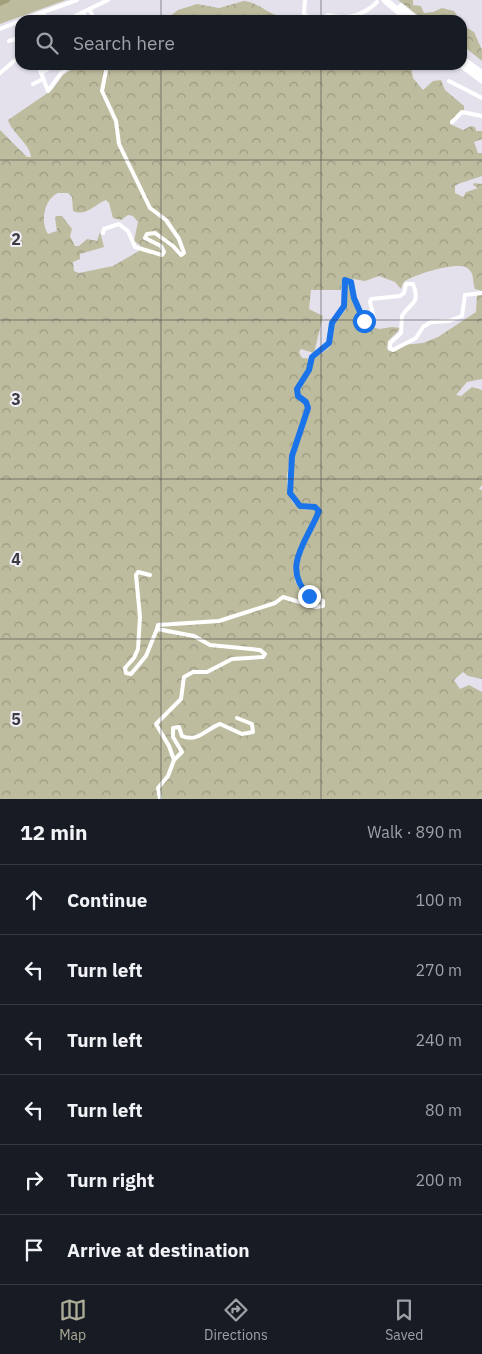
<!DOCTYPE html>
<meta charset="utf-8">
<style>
:root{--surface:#171b24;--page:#242831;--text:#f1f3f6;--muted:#9ea1a6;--line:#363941;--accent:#aead98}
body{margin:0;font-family:"IBM Plex Sans",sans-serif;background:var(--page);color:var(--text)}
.stop{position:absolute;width:15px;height:15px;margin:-11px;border:4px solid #1a73e8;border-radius:50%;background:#fff}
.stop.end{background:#1a73e8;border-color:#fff;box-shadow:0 1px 5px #0008}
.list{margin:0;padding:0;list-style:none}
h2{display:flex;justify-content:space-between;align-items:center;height:65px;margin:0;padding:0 20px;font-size:21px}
h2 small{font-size:16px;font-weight:400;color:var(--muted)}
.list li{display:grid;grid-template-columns:32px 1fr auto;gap:15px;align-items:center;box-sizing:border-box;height:70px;padding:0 20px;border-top:1px solid var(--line)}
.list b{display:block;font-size:19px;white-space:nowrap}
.list em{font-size:16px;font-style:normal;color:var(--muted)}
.icon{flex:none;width:28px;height:28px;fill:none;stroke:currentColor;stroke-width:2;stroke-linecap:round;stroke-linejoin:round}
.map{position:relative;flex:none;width:482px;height:799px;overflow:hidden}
.search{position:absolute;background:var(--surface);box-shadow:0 1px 4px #0004;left:15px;right:15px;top:15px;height:55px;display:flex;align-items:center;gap:12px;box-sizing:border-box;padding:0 18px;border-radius:15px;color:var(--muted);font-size:19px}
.sheet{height:485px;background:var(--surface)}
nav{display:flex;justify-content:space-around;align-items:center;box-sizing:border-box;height:70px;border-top:1px solid var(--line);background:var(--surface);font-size:14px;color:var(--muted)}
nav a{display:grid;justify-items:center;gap:2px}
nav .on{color:var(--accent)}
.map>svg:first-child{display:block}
</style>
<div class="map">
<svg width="482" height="799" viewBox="0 0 482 799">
<defs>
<pattern id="forest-crowns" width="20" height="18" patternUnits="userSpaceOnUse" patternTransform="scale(1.25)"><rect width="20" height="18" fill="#bebc9e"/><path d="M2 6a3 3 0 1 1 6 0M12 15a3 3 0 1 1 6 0" fill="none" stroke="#9c9a82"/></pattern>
</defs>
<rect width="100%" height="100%" fill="#e4e1ed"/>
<!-- grass -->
<polygon fill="#bebc9e" points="0,0 66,0 0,24"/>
<!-- forest -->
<g fill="url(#forest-crowns)" fill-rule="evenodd">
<polygon points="398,0 413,0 413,5 421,6 424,13 433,12 442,8 454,11 460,20 424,20"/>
<path d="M 244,1 C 256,2 267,12 278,16 C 284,19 292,15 298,17 L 291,20 L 165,20 L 178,10 L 197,4 L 219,8 Z"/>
<polygon points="462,25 474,32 482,50 482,61 462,45"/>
<path d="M 78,65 L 411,65 L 413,78 L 423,90 L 433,81 L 441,80 L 445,90 L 464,106 L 464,110 L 450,121 L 450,124 L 463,130 L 471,126 L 475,127 L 476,131 L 482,131 L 482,139 L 474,142 L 478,153 L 482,153 L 482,176 L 458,184 L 455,186 L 455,193 L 463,197 L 466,192 L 478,188 L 473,185 L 474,183 L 482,184 L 482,291 L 475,289 C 472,281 475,273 467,268 C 457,261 413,275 404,282 C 402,284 402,286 401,289 L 395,282 L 379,276 L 365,281 L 346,278 L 342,281 L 341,290 L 311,290 L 309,309 L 323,316 L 314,353 L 301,349 L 299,352 L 302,358 L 314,359 L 330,347 L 335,324 L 346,309 L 346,283 L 348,281 L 356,310 L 363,324 L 379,329 L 392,327 L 401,328 L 388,341 L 387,349 L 389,351 L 396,351 L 403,345 L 423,343 L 438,337 L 476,312 L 477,295 L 482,295 L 482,379 L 467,382 L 456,395 L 461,396 L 472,387 L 482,390 L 482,485 L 479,489 L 482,490 L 482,679 L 468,676 L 463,672 L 454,680 L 460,689 L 469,685 L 482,692 L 482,799 L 0,799 L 0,130 L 27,157 L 31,157 C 30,144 12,133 8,120 L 52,90 L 63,75 ZM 58,193 L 68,193 L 72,197 L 73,211 C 86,217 95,204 106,200 L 109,203 L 113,218 L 121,220 L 128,215 L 133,216 L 138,222 L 134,241 L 140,245 L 139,251 L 113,266 L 79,273 L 74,271 L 73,262 L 80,259 L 80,254 L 104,247 L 100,232 L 97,241 L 87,239 L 79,246 L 75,246 L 70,236 L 72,229 L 62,216 L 56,216 L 55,218 L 57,231 L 48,234 C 40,222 44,199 58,193 Z"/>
</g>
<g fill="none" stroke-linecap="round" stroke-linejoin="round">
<!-- river -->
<polyline stroke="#a29f7b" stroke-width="5.5" points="0,3 7,0"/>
<!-- minor -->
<g stroke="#fff" stroke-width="4">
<polyline points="305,0 304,14 313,20"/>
<polyline points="89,9 95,20"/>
<polyline points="83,12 86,20"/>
<polyline points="41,13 50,20"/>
<polyline points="21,20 77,0"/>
<polyline points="67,20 108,0"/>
<path d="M 319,20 L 328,15 C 347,20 363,16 377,2"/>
<polyline points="0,29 20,21"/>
<polyline points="9,41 18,38 20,41"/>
<polyline points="38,65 48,91 61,73 72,65"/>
<polyline points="0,73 20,56"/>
<polyline points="41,73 55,65"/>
<polyline points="449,81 482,98"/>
<polyline points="33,84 43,79"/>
<polyline points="452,122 462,112 482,116"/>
<polyline points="103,233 104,229 119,224 128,231 135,247 162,255 164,252 161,246 145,238 147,234 155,233 173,246 181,255 184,253 179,239 166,220 150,208 119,144 116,121 102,91 107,65"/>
<polyline points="150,575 138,572 136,575 140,617 138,649 134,658 125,668 126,673 131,674 146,656 157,629"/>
<path d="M 174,760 L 182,752 L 173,737 L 173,728 L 179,727 L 182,736 C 197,743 208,728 220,724 L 242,734 L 253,732 L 252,724 L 237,718"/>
<path d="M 160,799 L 158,788 L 168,776 L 174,760 L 169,746 L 156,724 L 181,699 L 184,677 L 193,672 L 207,672 L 232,659 L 263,657 L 265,654 L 260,650 L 210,645 L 194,636 L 157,629 L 158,625 L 219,621 L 275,603 L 283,597 L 316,607 L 323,606 L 323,601 C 271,584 308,542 319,511 L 315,507 C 310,507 305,509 300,506 C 274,491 302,429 308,408 L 306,402 L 298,396 L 297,389 L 309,370 L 312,357 L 329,343 L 332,323 L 344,307 L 345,280 L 351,282 L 354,298 L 364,321 L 368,323 L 374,318 L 370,302 L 371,299 L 400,296 L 404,293 L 406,284 L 413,284 C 421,305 410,302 402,316 L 401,333 L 390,343 L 390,348 L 393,350 L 416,338 L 423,327 L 431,322 L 449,321 L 462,316 L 465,295 L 482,293"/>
</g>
<!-- motorway -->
<g stroke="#fff" stroke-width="7">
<polyline points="385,0 409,20"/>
<polyline points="401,7 416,20"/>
<polyline points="462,59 482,74"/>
<polyline points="462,65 482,80"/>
</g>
</g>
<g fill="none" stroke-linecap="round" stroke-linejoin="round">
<!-- route -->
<path stroke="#1a73e8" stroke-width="6" d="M 309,596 C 280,567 308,540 319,511 L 315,507 L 300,506 L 290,493 L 292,456 L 308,408 L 306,402 L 298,396 L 297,389 L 309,370 L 312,357 L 329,343 L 332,323 L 344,306 L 345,280 L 351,282 L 354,298 L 364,321"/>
</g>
<!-- grid -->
<path fill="none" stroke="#3c3b40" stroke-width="1" stroke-opacity="0.55" d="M 161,0 L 161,20M 321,0 L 321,20M 161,65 L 161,799M 321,65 L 321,799M 0,160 L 482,160M 0,320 L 482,320M 0,479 L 482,479M 0,639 L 482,639"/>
<g font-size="16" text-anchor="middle" font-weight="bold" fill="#3c3b40" stroke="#f1eefa" stroke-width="4" stroke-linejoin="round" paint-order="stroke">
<text x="16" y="245">2</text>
<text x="16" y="405">3</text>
<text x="16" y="565">4</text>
<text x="16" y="725">5</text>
</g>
</svg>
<div class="stop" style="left:364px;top:321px"></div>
<div class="stop end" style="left:309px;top:596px"></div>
<div class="search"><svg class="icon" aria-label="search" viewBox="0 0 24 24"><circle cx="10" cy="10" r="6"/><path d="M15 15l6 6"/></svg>Search here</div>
</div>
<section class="sheet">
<h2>12 min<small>Walk · 890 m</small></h2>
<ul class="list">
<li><svg class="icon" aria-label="ahead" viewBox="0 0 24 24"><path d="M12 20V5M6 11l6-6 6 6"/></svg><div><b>Continue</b></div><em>100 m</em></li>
<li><svg class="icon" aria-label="left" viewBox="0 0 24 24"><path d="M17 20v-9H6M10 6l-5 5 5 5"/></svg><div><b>Turn left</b></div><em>270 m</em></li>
<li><svg class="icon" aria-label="left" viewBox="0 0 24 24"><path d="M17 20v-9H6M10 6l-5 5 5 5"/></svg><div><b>Turn left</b></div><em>240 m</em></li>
<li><svg class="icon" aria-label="left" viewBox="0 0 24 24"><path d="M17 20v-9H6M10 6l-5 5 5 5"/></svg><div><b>Turn left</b></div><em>80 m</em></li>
<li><svg class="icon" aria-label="right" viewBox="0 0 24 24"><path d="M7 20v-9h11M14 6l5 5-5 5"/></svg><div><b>Turn right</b></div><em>200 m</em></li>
<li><svg class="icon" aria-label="arrive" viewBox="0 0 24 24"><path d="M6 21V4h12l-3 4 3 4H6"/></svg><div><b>Arrive at destination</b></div></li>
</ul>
</section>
<nav>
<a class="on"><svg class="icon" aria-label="map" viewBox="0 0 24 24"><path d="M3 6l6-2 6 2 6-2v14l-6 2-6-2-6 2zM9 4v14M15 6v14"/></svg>Map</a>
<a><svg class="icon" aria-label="directions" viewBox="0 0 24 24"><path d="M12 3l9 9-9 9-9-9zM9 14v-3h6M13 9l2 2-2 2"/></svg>Directions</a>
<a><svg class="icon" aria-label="saved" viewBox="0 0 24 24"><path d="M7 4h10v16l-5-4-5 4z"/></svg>Saved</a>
</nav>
